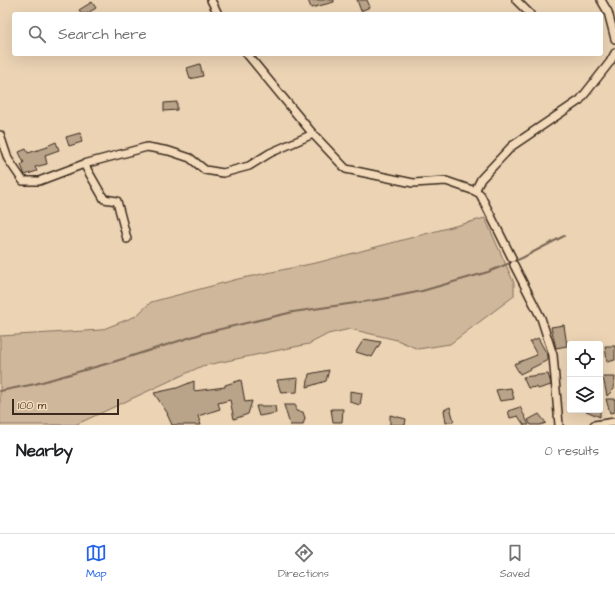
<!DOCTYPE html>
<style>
:root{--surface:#fff;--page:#f6f6f6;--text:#202124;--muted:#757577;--line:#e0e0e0;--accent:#2563eb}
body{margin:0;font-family:"Architects Daughter",sans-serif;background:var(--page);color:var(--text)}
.controls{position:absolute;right:12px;bottom:12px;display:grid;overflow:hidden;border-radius:4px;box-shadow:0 4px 16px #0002}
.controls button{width:36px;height:36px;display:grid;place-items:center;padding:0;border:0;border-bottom:1px solid var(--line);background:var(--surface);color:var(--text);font:20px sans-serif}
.scale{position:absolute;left:12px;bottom:10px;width:107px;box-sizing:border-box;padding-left:4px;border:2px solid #3b2a1e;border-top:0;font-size:11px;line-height:14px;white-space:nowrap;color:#3b2a1e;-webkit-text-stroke:3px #f2daba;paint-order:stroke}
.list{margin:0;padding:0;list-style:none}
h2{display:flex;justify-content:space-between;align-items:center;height:52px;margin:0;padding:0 16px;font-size:17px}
h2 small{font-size:13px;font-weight:400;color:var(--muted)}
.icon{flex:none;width:22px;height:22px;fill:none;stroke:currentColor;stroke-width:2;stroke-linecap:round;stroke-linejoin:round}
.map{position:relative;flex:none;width:615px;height:425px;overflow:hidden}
.search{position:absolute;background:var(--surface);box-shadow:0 4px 16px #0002;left:12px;right:12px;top:12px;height:44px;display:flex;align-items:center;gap:10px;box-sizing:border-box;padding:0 14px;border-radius:4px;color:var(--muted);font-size:15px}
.sheet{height:108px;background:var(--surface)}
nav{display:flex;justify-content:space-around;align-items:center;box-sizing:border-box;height:56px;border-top:1px solid var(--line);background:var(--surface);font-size:11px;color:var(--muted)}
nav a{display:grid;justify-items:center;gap:2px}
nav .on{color:var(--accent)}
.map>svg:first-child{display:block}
</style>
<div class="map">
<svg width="615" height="425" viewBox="0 0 615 425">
<rect width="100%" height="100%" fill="#ebd3b4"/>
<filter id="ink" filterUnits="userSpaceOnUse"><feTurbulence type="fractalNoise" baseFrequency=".025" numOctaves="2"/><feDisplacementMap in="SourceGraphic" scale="8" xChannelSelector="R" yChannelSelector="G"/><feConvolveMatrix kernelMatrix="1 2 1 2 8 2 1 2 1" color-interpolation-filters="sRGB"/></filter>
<g filter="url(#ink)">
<!-- green -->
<polygon fill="#ceb79b" stroke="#84705c" points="485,218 514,283 514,296 450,344 418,349 397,340 350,329 328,334 309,344 202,366 75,425 0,425 0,336 101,330 136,316 151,302 238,279 320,262"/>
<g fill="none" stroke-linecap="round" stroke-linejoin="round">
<!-- stream -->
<polyline stroke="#7b6754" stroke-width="2" points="0,391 35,384 113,362 204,333 293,312 383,299 422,291 488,272 522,258 564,236"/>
</g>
<!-- building -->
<g fill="#b9a48a" stroke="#3b2a1e">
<polygon points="308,0 334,0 334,2 311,8"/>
<polygon points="357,0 367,0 370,7 361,11"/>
<polygon points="92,2 96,8 86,14 82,14 79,10"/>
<polygon points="200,64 203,76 190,79 187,68"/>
<polygon points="177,102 177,110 164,111 164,103"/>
<polygon points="80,133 82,142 69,146 66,137"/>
<polygon points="56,142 59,150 45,155 47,164 35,167 37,171 25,175 21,165 24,163 19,152 26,149 28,153 48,147 47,146"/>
<polygon points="564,325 567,346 556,348 551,327"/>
<polygon points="538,338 548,356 548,360 520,374 514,364 537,355 530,342"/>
<polygon points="364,339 381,342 372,357 356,352"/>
<polygon points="605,346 615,346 615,360 607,362"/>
<polygon points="329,370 326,381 307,387 309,374"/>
<polygon points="548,374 550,380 551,385 538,389 537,387 528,388 523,377"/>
<polygon points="603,377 615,377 614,389 607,396"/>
<polygon points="298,378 297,392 281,393 277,380"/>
<polygon points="241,380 245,402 252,401 248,414 234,419 230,400 218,403 220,409 198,416 201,425 172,425 167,414 168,414 154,393 177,388 194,381 194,391 225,387 225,385"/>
<polygon points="511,388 514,399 500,401 496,390"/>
<polygon points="350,391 362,393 360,405 350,402"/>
<polygon points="606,399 615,399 615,412 610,413"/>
<polygon points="284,405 296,405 296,411 303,412 305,418 303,425 290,425"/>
<polygon points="256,406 275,406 276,413 259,416"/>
<polygon points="450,407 454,421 446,423 444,410"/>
<polygon points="520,407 529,425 524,425 518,416 510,418 508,411"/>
<polygon points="331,409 343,409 342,422 333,422"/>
<polygon points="584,410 600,410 600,417"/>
<polygon points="539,414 546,423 540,425 531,425 528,420"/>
<polygon points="390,415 406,419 405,425 390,425"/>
</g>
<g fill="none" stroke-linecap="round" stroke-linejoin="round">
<defs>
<g id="minor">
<polyline points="211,0 218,14"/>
<polyline points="516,0 530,14"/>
<polyline points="601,0 608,12 615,39"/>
<polyline points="247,54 313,134 346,169 413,183 446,181 475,191 480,194 512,258"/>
<polyline points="0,135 8,159 23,181 39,181 84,164 147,147 169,151 190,158 205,170 223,173 249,166 270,153 313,134"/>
<polyline points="84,164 104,199 117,201 127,239"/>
<polyline points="475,191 481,179 512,146 580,100 610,62 615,53"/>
<polyline points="514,265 541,318 553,355 559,425"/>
<polyline points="594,425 615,422"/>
</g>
</defs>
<!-- minor casing -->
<use href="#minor" stroke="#3b2a1e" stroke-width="10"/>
<!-- minor -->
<use href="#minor" stroke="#f2daba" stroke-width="7"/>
</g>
</g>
</svg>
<div class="controls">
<button><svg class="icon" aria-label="locate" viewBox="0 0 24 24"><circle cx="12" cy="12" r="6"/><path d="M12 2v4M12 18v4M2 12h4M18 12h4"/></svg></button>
<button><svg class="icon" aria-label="layers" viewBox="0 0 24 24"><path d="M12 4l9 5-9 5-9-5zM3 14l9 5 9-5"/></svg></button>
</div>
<div class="scale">100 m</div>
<div class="search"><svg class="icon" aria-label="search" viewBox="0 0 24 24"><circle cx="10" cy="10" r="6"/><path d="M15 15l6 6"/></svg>Search here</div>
</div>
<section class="sheet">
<h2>Nearby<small>0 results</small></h2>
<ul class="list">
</ul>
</section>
<nav>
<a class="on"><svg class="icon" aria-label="map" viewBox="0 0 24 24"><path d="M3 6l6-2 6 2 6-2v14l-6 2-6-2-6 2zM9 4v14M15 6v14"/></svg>Map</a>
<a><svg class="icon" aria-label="directions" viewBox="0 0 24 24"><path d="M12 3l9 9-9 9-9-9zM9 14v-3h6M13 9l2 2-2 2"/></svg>Directions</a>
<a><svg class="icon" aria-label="saved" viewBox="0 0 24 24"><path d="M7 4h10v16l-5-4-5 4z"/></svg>Saved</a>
</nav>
